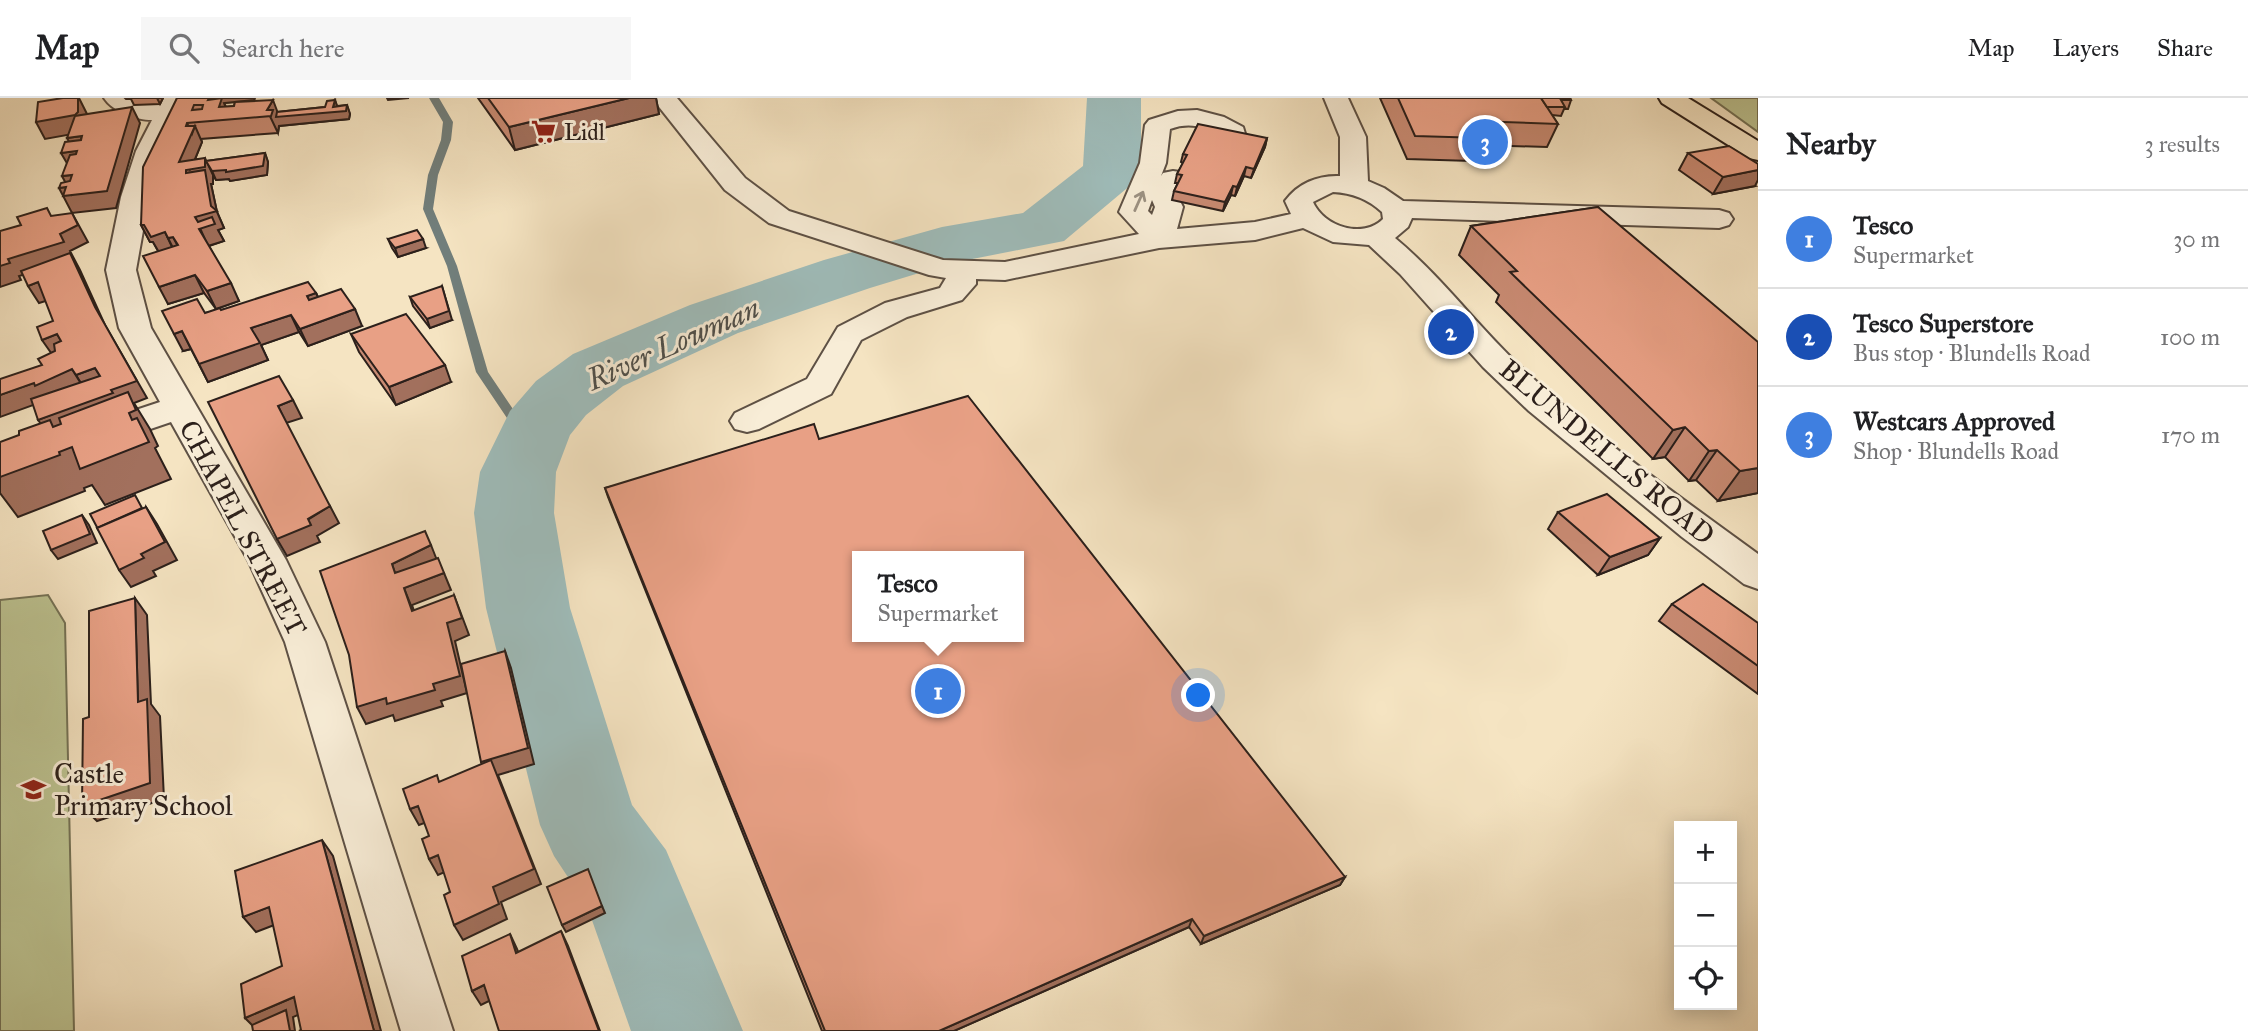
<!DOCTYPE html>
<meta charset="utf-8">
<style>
:root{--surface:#fff;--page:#f6f6f6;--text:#202124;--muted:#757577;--line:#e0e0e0;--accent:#1a73e8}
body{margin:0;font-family:"IM FELL Great Primer",serif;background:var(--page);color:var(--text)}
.controls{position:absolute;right:21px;bottom:21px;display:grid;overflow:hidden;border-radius:0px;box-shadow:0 4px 18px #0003}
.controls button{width:63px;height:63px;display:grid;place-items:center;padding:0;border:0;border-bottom:2px solid var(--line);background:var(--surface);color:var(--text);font:35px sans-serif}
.you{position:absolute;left:1199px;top:598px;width:24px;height:24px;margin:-18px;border:5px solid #fff;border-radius:50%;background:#1a73e8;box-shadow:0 0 0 10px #1a73e833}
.badge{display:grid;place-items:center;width:46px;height:46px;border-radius:50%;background:var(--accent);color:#fff;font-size:23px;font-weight:700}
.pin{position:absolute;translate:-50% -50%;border:4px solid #fff;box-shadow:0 2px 7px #0006}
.popup{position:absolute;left:852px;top:453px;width:172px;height:91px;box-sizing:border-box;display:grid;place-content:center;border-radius:0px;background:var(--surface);filter:drop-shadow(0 2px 5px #0005);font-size:23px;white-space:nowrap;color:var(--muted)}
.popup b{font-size:26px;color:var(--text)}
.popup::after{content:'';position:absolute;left:50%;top:100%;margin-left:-14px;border:14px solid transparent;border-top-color:var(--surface)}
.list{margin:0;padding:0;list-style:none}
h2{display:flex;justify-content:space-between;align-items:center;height:91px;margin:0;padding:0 28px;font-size:30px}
h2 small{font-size:23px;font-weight:400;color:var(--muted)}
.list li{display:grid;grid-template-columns:46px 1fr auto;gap:21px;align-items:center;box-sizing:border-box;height:98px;padding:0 28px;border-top:2px solid var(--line)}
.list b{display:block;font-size:26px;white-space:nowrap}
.list p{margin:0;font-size:23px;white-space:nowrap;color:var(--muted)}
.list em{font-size:23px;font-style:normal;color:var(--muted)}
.icon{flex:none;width:38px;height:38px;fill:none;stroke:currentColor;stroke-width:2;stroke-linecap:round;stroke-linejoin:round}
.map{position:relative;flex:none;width:1758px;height:933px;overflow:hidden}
header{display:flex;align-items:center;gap:42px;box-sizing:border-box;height:98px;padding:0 35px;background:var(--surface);border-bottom:2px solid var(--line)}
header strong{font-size:33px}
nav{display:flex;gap:38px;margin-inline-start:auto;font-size:24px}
.search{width:490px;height:63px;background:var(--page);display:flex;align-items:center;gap:18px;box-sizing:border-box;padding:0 24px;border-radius:0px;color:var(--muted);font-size:26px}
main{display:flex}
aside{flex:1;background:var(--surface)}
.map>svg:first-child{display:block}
</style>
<header>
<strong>Map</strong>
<div class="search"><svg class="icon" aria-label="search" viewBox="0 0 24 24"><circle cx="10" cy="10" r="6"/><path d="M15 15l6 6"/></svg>Search here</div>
<nav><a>Map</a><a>Layers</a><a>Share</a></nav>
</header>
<main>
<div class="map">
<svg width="1758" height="933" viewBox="0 0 1758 933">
<rect width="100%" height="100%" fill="#f5e4c2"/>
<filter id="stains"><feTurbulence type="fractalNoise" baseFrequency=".00286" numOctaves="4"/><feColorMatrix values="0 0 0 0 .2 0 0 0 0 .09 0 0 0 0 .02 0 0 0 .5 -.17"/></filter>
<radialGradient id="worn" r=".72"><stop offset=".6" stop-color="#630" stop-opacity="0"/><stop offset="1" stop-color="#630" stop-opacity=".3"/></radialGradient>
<!-- green -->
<g fill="#bdc492" stroke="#747256" stroke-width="2">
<polygon points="1711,0 1758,0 1758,34"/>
<polygon points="48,497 65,525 74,933 0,933 0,502"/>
</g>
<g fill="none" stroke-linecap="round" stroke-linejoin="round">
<!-- stream -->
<polygon fill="#717e7b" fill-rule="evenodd" points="429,0 439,0 453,24 451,42 438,77 433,111 457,168 488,274 519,320 540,327 542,330 540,333 536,334 511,326 476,274 447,168 423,111 428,77 441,42 443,24"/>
<!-- river -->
<polygon fill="#9fbdbb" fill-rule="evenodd" points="1087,0 1141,0 1141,74 1132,86 1064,143 952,165 870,190 738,235 623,288 586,317 570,337 556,374 554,415 570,510 632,707 666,752 743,933 631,933 587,808 554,758 540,727 486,510 474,415 480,374 510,313 536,283 573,256 690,207 824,162 942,129 1023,115 1083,68"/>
<defs>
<g id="minor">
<path d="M 104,0 L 135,0 L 148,6 L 160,6 L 164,0 L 188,0 L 162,53 L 149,99 L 136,172 L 151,230 L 286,462 L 325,544 L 453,933 L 401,933 L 285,544 L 248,462 L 171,324 L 0,382 L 0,357 L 160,304 L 119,230 L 106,172 L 121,99 L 136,53 L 152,22 C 136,22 113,14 104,0 Z"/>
<path d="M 652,0 L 677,0 L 745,80 L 789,113 L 943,162 L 1005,164 L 1139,136 L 1119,114 L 1140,65 L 1145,27 L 1149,22 L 1178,13 L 1197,12 L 1224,19 L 1243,29 L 1247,42 L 1243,48 L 1234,50 L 1225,48 L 1221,38 C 1204,28 1189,24 1170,31 L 1166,65 L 1161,78 L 1163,75 L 1173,73 L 1187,75 L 1191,81 L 1178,99 L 1183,109 L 1177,131 L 1255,124 L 1291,116 L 1285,103 C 1298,85 1318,77 1340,78 L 1340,39 L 1324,0 L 1348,0 L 1366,39 L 1368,83 L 1384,90 L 1403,103 L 1719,112 L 1729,115 L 1733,121 L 1729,127 L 1719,130 L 1412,120 L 1408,129 L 1395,140 C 1442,179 1478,229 1522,270 C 1595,339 1677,397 1758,456 L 1758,491 L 1744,486 L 1682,439 L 1529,313 L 1483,269 L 1400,176 L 1369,147 L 1333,144 L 1303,130 L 1255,142 L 1159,150 L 1005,182 L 976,181 L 976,186 L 962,202 L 907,219 L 861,242 L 831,296 L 759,331 L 747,334 L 735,331 L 730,323 L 735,315 L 807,281 L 838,229 L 885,205 L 940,190 L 946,180 L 929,177 L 769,125 L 725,92 ZM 1333,94 C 1352,95 1368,101 1382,114 L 1383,121 C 1363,141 1324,129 1313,104 ZM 1152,102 L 1155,109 L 1152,117 L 1148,113 Z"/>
</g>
<polygon id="major" points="1659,0 1688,0 1758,43 1758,62 1749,60 1662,5"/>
</defs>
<!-- minor casing -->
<use href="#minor" stroke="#5e5145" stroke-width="4"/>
<!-- major casing -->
<use href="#major" stroke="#2c201b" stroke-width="4"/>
<!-- minor -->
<use href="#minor" fill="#f8edd7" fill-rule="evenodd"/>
<!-- major -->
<use href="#major" fill="#f5e4c2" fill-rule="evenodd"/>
</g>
<!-- wall -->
<g fill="#c88a72" stroke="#2c201b" stroke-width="2" fill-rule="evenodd">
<polygon points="125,0 163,0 160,6 134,7 131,1 126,1"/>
<path d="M 177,0 L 254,2 L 277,14 L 325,9 L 335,2 L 337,8 L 347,7 L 350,16 L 349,21 L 279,28 L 278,35 L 201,41 L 202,44 L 195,61 L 206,63 L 265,55 L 268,64 L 267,77 L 230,83 L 229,81 L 216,82 L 213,77 L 213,86 L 211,86 L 217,114 L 224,130 L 218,132 L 224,143 L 209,148 L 239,203 L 216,211 L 204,195 L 168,206 L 158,153 L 153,144 L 150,144 L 141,127 ZM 235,4 L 234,8 L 226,9 L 224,5 Z"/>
<polygon points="478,0 656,0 659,16 515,52"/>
<polygon points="1380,0 1570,0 1571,2 1568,11 1564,11 1561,18 1552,17 1558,26 1547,49 1479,47 1472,63 1407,61"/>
<polygon points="1267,40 1265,49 1251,80 1244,78 1235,98 1231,97 1223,113 1172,102 1174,93 1178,85 1175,85 1177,76 1183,65 1181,64 1183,56"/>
<polygon points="1688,55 1755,88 1713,96 1679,72"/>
<polygon points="1598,109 1758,395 1718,403 1696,382 1689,383 1665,359 1653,361 1496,204 1499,197 1459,157 1471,128"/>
<polygon points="388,141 426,150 398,159 392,150"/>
<polygon points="316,195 318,199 362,228 308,248 299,234 261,247 268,262 208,284 191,251 183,253 205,215"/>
<polygon points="410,199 452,222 430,230 413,208"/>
<polygon points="351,236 451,284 396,307 359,254"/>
<polygon points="819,341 1345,779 1340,787 1201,846 1189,829 954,933 822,933 608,399 605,390"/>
<polygon points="1558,414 1660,440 1648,457 1598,477 1548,431"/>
<polygon points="1672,506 1758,525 1758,596 1659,523"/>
</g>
<!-- shaded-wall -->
<g fill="#a2705d" stroke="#2c201b" stroke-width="2">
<polygon points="59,0 79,0 87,16 84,34 45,41 36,24 63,8"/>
<polygon points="157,0 163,0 160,6"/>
<polygon points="209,0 255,0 254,2 224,5 229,17 208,2"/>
<polygon points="387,0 409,0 388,2"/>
<polygon points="629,0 656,0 659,16 515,52 509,29"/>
<polygon points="273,2 279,18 333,9 335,2 338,11 347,7 350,16 349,21 279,28 278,35 267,12"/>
<polygon points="132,9 140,25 116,110 72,115 59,90 66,89"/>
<polygon points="187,25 192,36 195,28 202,44 191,71 205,60 213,77 213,86 211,86 217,114 224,130 218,132 224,143 208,148 195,119 179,64"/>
<polygon points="82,38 71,72 61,55 74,53 67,40"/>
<polygon points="1267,40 1265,49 1251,80 1254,71"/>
<polygon points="265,55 268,64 267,77 230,83 229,81 216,82 212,73"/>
<polygon points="1246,69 1244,78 1235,98 1237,89"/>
<polygon points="1758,72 1758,82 1755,88 1713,96 1723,79"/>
<polygon points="72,77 71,95 62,78"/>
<polygon points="1233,88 1231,97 1223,113 1225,104"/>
<polygon points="72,115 88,144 70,153 80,172 105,227 147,300 134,305 150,331 158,348 155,350 171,381 105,407 92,387 84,390 85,393 18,419 0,395 0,379 51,339 38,322 111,292 95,209 73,161 19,178 21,182 0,189 0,168 8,161 60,136"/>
<polygon points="141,127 144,127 165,134 173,151 160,156 153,144 150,144"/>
<polygon points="173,139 182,156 177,158 168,140"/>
<polygon points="423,141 426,150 398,159 395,150"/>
<polygon points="195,177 204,195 168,206 159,189"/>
<polygon points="38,184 49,202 39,205 28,188"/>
<polygon points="231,185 239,203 216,211 207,193"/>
<polygon points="442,188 452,222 430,230 427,221"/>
<polygon points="316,195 324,213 314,216 307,198"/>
<polygon points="355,211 362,228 308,248 300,231"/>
<polygon points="291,217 299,234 261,247 268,262 208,284 199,266 251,230"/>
<polygon points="182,233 191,251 183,253 174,236"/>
<polygon points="57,236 68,254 54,259 42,242"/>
<polygon points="445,267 451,284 396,307 389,289"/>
<polygon points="95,270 106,288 87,295 76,277"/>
<polygon points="72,271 83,289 0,319 0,297"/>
<polygon points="293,302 302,320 286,325 278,308"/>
<polygon points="1685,329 1665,359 1653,361 1673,332"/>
<polygon points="1717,352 1696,382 1689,383 1709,353"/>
<polygon points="1758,370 1758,395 1718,403 1740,373"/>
<polygon points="330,408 339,425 317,438 320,444 287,458 277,441"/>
<polygon points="146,409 157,426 177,462 153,473 156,478 131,489 119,472 141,456"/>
<polygon points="82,417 89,427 97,445 58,461 51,452"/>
<polygon points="1660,440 1648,457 1598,477 1610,459"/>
<polygon points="431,447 438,465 395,475 392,466"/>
<polygon points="444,475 451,492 412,507 420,530 404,490"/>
<polygon points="454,497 469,537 455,543 467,595 441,603 443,608 395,623 393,617 366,626 357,609 447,525"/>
<polygon points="135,500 147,517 151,606 160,618 164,701 97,723 82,708 138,604"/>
<polygon points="505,553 511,570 534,666 498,677 541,786 501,804 507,821 463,842 454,827 493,789 489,680 481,664"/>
<polygon points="418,708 427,724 419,727 410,711"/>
<polygon points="322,742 333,758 381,933 374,933"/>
<polygon points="438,757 447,773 438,777 429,761"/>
<polygon points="1345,779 1340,787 1201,846 1204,838"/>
<polygon points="602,808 605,815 566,834 562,827"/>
<polygon points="269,809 282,824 256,834 243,819"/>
<polygon points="1192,821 1189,829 954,933 939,933"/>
<polygon points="561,833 568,848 600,933 599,933"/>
<polygon points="510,836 517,851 524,869 516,855"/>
<polygon points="484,887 493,901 481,907 472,893"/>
<polygon points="294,899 307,913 293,919 295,933 258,933 245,920"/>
</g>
<!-- building -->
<g fill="#e8a085" stroke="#2c201b" stroke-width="2" fill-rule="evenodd">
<polygon points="63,0 78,0 78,14 75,17 36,24 38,4"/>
<path d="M 177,0 L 209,0 L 208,2 L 222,0 L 219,9 L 234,8 L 235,4 L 273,2 L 267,12 L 273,12 L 271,18 L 187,25 L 186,28 L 195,28 L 179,64 L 205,60 L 205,69 L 186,72 L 186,75 L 205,72 L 211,108 L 217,113 L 195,119 L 198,124 L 212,119 L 215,126 L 199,131 L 231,185 L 207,193 L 195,177 L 159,189 L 143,158 L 178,147 L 173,139 L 168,140 L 165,134 L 151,139 L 144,127 L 141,127 L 143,69 ZM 194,7 L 203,7 L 202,11 L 192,12 Z"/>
<polygon points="488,0 629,0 509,29"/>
<polygon points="1398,0 1541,0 1558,26 1473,23 1482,40 1415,38"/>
<polygon points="1541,0 1570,0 1571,2 1561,2 1565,9 1547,9"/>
<polygon points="335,2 333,9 347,7 346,13 276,19 277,14 325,9 327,3"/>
<polygon points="132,9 107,93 63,98 66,89 59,90 61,85 70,83 72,77 62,78 63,75 70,57 76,56 77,53 61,55 65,44 81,42 82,38 67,40 75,18"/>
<polygon points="1198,26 1267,40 1254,71 1246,69 1237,89 1233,88 1225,104 1174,93 1182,77 1177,76 1187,57 1183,56"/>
<polygon points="1729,48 1758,66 1758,72 1723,79 1688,55"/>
<polygon points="265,55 263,68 226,74 226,72 212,73 206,63"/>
<polygon points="1598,109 1758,244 1758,370 1740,373 1717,352 1709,353 1685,329 1673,332 1510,174 1517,173 1471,128"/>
<polygon points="47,110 51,118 72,115 78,127 60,136 64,144 8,161 10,165 0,168 0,133 21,127 17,119"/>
<polygon points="417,132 423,141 395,150 388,141"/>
<polygon points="70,155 95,209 137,283 111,292 113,295 38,322 31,301 100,278 95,270 76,277 72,271 35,288 34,285 0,297 0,281 42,267 38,261 55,253 54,246 61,243 57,236 42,242 37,229 53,223 38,184 28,188 21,173"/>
<polygon points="308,184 316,195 307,198 309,202 341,191 355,211 300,231 291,217 251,230 260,245 199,266 182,233 174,236 162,213 197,201 205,215 220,210 221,212"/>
<polygon points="442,188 449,213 427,221 410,199"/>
<polygon points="406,216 445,267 389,289 351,236"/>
<polygon points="279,278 293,302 278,308 330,408 308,421 311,427 277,441 208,304"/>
<polygon points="128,294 136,312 129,315 132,322 137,320 149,344 80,371 72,349 59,354 60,357 0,379 0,344 19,337 19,333 50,322 53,329 61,326 59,320"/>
<path d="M 968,298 L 1345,779 L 1204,838 L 1192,821 L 939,933 L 825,933 L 605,390 L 814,326 L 819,341 ZM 858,458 L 1018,458 L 1018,539 L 858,539 Z"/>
<polygon points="1607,396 1660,440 1610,459 1558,414"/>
<polygon points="135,397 142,410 97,430 99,433 90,416"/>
<polygon points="146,409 165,444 141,456 144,460 119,472 97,430"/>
<polygon points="82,417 90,436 51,452 43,433"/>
<polygon points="425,433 431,447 392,466 395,475 438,460 444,475 404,490 412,513 454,497 462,520 447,525 460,578 433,586 435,592 387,606 386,600 357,609 349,557 320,473"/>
<polygon points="1703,486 1758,525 1758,568 1672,506"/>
<polygon points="135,500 138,604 147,601 150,685 82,708 83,621 89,619 89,513"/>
<polygon points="505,553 528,650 481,664 461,566"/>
<polygon points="491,662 534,771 493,789 499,806 454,827 444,797 450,794 438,757 429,761 422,741 429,738 418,708 410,711 403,691 437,677 439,684"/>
<polygon points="322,742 374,933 299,933 301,932 294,899 245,920 241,886 282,868 269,809 243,819 235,773"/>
<polygon points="588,771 602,808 562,827 547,789"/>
<polygon points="561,833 599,933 499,933 484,887 472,893 462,858 510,836 516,855"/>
<polygon points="286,912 290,933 253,933 252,927"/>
</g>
<!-- one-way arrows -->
<defs><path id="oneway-shaft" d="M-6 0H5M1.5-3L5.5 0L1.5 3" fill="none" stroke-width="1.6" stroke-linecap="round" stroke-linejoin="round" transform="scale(1.75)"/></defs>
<use stroke="#9c9182" href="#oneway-shaft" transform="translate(1139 103) rotate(-66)"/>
<!-- icons -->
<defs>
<symbol id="supermarket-bare" viewBox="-9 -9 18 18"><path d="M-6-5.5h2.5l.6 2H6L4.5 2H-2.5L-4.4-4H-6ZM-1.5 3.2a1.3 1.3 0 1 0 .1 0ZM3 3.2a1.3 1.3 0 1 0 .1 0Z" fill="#8f2418" stroke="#f8edd7" stroke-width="2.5" paint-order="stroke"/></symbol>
<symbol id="school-bare" viewBox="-9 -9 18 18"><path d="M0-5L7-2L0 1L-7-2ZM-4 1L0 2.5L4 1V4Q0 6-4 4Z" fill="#8f2418" stroke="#f8edd7" stroke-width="2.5" paint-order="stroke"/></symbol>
</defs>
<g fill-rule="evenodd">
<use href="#supermarket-bare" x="526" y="16" width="35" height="35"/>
<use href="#school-bare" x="16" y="674" width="35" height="35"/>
</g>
<g text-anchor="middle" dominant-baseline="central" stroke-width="6" stroke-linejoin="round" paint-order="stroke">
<!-- far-poi labels -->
<g font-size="23" fill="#2c201b" stroke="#f8edd7" text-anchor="start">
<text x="564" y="34">Lidl</text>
</g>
<!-- street labels -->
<g font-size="28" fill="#2c201b" stroke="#f8edd7">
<text transform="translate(1607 354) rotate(40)">BLUNDELLS ROAD</text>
<text transform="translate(243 430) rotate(62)">CHAPEL STREET</text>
</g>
<!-- poi labels -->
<g font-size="28" fill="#2c201b" stroke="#f8edd7" text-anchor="start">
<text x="54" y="675">Castle<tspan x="54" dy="32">Primary School</tspan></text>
</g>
<!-- water labels -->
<g font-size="30" font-style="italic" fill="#4e4f4b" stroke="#f8edd7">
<text transform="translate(673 246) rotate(-24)">River Lowman</text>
</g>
</g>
<rect width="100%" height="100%" filter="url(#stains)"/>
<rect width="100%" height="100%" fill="url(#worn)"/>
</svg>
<div class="controls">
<button>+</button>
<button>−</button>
<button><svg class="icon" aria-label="locate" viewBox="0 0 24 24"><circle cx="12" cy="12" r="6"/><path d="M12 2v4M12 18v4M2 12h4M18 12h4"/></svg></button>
</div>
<div class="you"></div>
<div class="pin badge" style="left:938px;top:593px;background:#3f7fe0">1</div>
<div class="popup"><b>Tesco</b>Supermarket</div>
<div class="pin badge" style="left:1451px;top:234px;background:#1a4fb4">2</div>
<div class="pin badge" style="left:1485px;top:44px;background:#3f7fe0">3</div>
</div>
<aside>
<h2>Nearby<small>3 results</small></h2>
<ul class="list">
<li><span class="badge" style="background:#3f7fe0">1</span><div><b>Tesco</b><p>Supermarket</p></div><em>30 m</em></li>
<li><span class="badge" style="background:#1a4fb4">2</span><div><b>Tesco Superstore</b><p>Bus stop · Blundells Road</p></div><em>100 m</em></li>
<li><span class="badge" style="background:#3f7fe0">3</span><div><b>Westcars Approved</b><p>Shop · Blundells Road</p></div><em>170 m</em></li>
</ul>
</aside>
</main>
